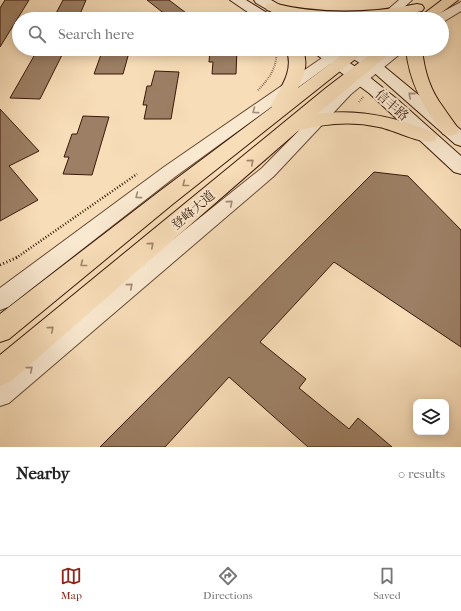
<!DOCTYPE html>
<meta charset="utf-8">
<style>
:root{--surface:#fff;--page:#f6f6f6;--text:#222;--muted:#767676;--line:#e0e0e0;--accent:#8f2418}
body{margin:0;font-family:"IM FELL French Canon","Noto Serif SC",serif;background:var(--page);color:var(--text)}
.controls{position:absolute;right:12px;bottom:12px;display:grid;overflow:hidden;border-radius:8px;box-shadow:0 2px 10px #0003}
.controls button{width:36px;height:36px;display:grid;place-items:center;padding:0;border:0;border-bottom:1px solid var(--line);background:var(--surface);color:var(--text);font:20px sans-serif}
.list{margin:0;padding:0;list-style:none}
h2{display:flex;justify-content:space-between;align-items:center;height:52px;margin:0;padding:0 16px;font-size:17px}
h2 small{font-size:13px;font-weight:400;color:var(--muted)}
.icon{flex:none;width:22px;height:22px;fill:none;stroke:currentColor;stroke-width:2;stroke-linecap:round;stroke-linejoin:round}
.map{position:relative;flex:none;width:461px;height:447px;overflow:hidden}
.search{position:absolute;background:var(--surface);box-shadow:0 2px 10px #0003;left:12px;right:12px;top:12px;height:44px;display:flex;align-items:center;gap:10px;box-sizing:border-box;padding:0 14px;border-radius:22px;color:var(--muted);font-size:15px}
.sheet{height:108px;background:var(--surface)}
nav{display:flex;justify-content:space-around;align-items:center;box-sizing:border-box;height:56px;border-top:1px solid var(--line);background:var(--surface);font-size:11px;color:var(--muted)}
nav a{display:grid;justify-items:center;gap:2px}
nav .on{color:var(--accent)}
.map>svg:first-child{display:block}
</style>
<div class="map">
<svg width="461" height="447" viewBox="0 0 461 447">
<rect width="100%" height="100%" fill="#f7ddb8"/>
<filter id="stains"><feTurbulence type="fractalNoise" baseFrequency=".005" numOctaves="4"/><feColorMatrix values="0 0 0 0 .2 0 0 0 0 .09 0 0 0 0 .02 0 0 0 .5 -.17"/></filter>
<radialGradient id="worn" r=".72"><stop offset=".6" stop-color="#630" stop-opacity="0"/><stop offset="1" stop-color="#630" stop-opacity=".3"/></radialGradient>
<!-- building -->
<g fill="#9c7f64" stroke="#3a1908">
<polygon points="5,0 29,0 0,47 0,8"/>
<polygon points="63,0 86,0 78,19 53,19"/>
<polygon points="147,0 169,0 194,19 171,19"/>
<polygon points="38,49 65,49 40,99 10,98"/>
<polygon points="103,49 130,49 123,74 94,74"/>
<polygon points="210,49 237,49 236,74 212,74 213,62 209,62"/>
<polygon points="155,71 179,72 171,119 144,119 147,105 143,105 147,86 151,86"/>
<polygon points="0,109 39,151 9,166 38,200 0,221"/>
<polygon points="83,116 109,117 92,175 63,174 69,157 64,157 72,134 77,134"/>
<polygon points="374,172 408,176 461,230 461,347 334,262 260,342 306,379 299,388 349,429 358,418 392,447 308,447 229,377 165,447 100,447"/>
</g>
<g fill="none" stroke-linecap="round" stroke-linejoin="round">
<defs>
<g id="tertiary">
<polygon points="399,0 412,0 391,19 377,19"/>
<polygon points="461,2 461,11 443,22 442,22 442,19 433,19 435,16"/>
<polygon points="335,49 351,49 176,176 8,307 0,310 0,288 164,167"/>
<polygon points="391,49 406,49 351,94 274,176 9,403 0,406 0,378 262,168 341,88"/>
</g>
<g id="secondary">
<polygon points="230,0 246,0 272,16 274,19 258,19"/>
<polygon points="254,0 271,0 299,16 301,19 284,19 256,3"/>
<polygon points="311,49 328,49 362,71 398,100 461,156 461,174 454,172 369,93 313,52"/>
<polygon points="340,49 357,49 381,64 461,130 461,146 455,144 371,70 342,52"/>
</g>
<g id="primary">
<polygon points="442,0 458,0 433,19 417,19"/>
<path d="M 272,3 C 321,15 368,14 417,4 L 422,5 L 424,8 L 422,11 L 417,12 L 378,19 L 309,19 L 267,10 L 265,7 L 267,4 Z"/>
<path d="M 286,49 L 302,49 C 309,63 304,75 298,88 L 350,49 L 368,49 L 174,203 L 9,339 L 0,342 L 0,314 L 160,191 L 272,107 L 271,105 C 281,88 295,69 286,49 Z"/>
<path d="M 377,49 L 395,49 L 317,114 C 358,108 397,117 435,133 L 437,137 L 435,141 C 421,145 395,130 379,127 C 351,121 325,123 298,131 L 10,382 L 0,386 L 0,355 L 326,88 Z"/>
<path d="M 406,49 L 422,49 C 424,70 430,90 443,107 C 448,115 454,122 459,130 L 457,134 L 450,136 L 443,134 C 424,108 409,82 406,49 Z"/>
</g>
</defs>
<!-- tertiary casing -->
<use href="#tertiary" stroke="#694a34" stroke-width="2"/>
<!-- secondary casing -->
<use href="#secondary" stroke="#3a1908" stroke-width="2"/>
<!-- primary casing -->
<use href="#primary" stroke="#3a1908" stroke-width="2"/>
<!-- path-far2 -->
<g stroke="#3a1908" stroke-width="2" stroke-dasharray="0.5 1.5" stroke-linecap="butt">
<path d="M 258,90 C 270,78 278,66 276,49"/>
<polyline points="359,102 363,97"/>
</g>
<!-- path-far1 -->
<polyline stroke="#3a1908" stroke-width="2.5" stroke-dasharray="1 2" stroke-linecap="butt" points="16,258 137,174"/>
<!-- path -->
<polyline stroke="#3a1908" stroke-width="3" stroke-dasharray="1 2.5" stroke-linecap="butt" points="0,265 18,257"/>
<!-- tertiary -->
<use href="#tertiary" fill="#fae9d1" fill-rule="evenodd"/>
<!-- secondary -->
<use href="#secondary" fill="#fae9d1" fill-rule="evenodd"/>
<!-- primary -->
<use href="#primary" fill="#f7ddb8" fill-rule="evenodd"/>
</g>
<!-- one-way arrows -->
<defs><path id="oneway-chevron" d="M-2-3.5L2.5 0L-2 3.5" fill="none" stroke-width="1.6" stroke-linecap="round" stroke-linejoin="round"/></defs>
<g stroke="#a48b77">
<use href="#oneway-chevron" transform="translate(411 95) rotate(-139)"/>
<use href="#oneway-chevron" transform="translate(255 111) rotate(144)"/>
<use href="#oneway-chevron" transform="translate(138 196) rotate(143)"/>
<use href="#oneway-chevron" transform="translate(230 203) rotate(-40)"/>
<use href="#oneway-chevron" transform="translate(130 286) rotate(-40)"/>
<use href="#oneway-chevron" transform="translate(30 369) rotate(-40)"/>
</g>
<g stroke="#a28569">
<use href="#oneway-chevron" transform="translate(251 162) rotate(-40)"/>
<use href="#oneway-chevron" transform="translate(185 184) rotate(142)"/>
<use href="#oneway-chevron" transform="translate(151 245) rotate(-40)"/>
<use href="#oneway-chevron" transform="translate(83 264) rotate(142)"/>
<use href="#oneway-chevron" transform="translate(51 329) rotate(-40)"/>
</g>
<g text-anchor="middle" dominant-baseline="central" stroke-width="4" stroke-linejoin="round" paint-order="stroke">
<!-- street labels -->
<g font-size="13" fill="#3a1908" stroke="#fae9d1">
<text transform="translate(392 105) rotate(41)">信丰路</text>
<text transform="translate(193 210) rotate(-40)">登峰大道</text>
</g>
</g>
<rect width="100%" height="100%" filter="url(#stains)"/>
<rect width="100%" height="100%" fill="url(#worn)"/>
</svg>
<div class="controls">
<button><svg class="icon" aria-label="layers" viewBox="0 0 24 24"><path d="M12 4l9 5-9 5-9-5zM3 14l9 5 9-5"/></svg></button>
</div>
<div class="search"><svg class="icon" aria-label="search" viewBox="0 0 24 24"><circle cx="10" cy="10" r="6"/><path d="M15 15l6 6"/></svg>Search here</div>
</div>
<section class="sheet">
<h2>Nearby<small>0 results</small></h2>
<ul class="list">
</ul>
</section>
<nav>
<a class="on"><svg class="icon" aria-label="map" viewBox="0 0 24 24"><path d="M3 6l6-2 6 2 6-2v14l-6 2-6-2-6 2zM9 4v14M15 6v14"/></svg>Map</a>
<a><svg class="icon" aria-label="directions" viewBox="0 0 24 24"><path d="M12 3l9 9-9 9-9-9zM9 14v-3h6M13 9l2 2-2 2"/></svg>Directions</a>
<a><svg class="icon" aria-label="saved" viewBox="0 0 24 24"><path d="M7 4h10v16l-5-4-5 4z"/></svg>Saved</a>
</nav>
